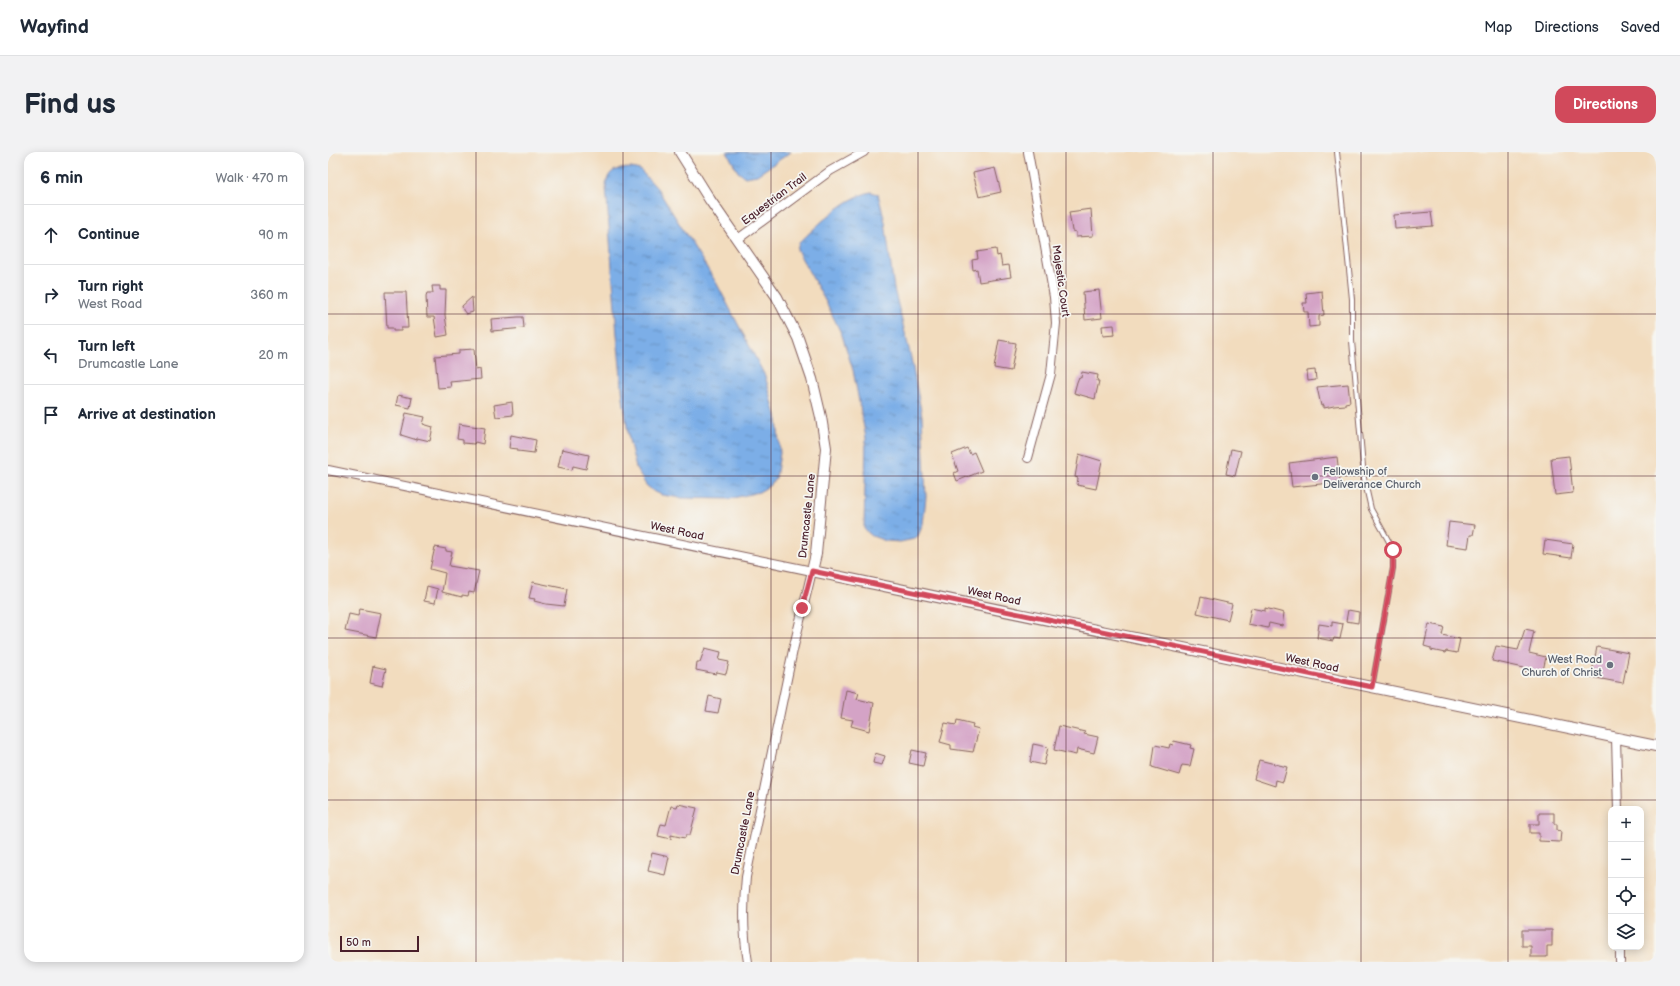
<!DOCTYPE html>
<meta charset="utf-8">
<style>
:root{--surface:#fff;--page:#f2f2f3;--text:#1f2937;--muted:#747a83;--line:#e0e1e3;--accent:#d1495b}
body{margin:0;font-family:"Balsamiq Sans",sans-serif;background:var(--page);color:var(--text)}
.controls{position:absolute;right:12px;bottom:12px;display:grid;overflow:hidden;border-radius:8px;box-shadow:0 2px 10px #0003}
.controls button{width:36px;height:36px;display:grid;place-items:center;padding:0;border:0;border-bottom:1px solid var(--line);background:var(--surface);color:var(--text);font:20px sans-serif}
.scale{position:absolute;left:12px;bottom:10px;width:79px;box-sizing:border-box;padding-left:4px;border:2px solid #4a1f2b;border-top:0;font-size:11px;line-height:14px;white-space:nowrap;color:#4a1f2b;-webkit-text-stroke:3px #f6f6f2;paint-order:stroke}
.stop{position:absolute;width:12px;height:12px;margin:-9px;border:3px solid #d1495b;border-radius:50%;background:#fff}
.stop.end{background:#d1495b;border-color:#fff;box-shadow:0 1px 4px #0008}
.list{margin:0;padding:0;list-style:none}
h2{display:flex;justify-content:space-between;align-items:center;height:52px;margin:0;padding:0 16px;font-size:17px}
h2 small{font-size:13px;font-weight:400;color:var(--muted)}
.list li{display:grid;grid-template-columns:26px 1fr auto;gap:12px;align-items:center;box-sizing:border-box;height:60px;padding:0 16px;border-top:1px solid var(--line)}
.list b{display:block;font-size:15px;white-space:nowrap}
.list p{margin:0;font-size:13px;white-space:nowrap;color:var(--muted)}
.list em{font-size:13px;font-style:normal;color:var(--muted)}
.icon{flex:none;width:22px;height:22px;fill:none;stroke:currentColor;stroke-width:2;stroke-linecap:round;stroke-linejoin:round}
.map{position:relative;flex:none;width:1328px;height:810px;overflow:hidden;border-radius:12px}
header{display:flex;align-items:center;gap:24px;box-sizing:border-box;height:56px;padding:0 20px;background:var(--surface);border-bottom:1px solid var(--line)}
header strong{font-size:19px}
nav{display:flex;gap:22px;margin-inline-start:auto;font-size:14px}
.intro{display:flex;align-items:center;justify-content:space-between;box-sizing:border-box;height:96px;padding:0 24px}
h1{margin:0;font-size:28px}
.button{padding:10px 18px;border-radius:12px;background:var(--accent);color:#fff;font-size:14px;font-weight:700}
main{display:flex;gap:24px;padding:0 24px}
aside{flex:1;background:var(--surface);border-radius:12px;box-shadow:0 2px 10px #0003}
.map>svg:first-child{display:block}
</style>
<header>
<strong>Wayfind</strong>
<nav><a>Map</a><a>Directions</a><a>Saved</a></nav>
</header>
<div class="intro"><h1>Find us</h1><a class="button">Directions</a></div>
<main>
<aside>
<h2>6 min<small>Walk · 470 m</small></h2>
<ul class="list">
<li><svg class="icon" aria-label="ahead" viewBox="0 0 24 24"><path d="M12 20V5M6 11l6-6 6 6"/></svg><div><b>Continue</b></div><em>90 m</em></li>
<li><svg class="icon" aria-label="right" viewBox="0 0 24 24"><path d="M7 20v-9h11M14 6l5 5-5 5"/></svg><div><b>Turn right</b><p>West Road</p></div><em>360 m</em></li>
<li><svg class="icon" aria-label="left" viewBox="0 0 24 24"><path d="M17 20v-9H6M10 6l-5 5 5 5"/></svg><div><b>Turn left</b><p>Drumcastle Lane</p></div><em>20 m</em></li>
<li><svg class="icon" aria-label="arrive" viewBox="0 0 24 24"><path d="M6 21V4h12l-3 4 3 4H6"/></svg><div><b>Arrive at destination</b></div></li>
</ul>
</aside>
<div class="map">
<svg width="1328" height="810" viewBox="0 0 1328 810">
<defs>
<pattern id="water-ripples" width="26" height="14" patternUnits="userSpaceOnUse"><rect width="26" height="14" fill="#7baee7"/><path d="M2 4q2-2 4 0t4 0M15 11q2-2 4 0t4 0" fill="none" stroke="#678dbb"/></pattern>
</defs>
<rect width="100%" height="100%" fill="#f6f6f2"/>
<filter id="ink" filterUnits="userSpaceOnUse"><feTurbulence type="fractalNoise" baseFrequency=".025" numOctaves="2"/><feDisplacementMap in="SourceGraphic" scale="8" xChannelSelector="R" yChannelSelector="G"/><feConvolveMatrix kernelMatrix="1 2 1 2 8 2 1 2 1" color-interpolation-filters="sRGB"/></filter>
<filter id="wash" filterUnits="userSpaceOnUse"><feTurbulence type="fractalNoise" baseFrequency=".012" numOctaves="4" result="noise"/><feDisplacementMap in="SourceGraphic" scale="16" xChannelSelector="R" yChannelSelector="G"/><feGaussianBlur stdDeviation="0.9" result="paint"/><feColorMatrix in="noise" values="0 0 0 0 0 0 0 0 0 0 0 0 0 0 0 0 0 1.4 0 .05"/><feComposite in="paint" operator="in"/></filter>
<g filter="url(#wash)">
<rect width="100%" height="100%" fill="#f2dcbe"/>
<!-- water -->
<g fill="url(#water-ripples)" stroke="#626689">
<polygon points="399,0 463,0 429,23 417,25 410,20"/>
<path d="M 303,16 L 312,18 L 329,36 L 389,132 L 437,224 L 449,267 L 452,301 L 448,326 L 441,334 L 431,340 L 401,347 L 354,346 L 334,343 L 325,339 L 318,333 L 313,325 L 308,316 L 301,288 L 295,246 L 289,183 L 278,34 C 280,17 288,17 303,16 Z"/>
<path d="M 543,40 L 550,42 L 557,70 L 566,137 L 582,201 L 594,264 L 598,345 L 595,372 L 590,384 L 586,387 L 572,390 L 558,389 L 544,384 L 536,377 L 538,286 L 525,218 L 514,183 L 499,152 L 469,98 L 471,91 C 490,73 516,46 543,40 Z"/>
</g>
<g id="blocks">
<!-- building -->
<g fill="#d4a3c6">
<polygon points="667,16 673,40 651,45 645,21"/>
<polygon points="763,57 765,84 748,85 748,80 744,79 741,60"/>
<polygon points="1103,60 1105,74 1067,77 1066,63"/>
<polygon points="668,97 669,104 672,103 674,114 681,113 683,125 651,130 649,117 645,118 644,108 650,107 649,100"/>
<polygon points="104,134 112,134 112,138 118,138 117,163 120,183 109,185 106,165 99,165 98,144 99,141 105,141"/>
<polygon points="771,138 774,166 757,168 755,140"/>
<polygon points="994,139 996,163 991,164 991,174 981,175 980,160 976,160 975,151 979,151 978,141"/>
<polygon points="57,140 78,140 80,176 73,176 73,179 65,179 65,176 59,176"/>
<polygon points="144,145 145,160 138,162 135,158 134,154"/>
<polygon points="190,165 195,165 196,176 164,179 163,167"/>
<polygon points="786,173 787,183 775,184 774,174"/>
<polygon points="671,188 688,191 683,219 666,216"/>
<polygon points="146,197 148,218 152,217 153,227 122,230 123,235 110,236 107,204 131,202 131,198"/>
<polygon points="987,218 988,228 980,229 979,219"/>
<polygon points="754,220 770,223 769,229 771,229 767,247 746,241 749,230 751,225 753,226"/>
<polygon points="1020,232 1022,250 1017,251 1017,253 1006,254 996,256 996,253 993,254 989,235"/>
<polygon points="70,243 84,246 82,256 68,253"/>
<polygon points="184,250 185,263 168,265 166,253"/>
<polygon points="78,261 97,265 95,272 105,275 102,289 89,286 89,288 73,283"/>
<polygon points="131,272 157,276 155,292 147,290 146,292 135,291 135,288 129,287"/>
<polygon points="183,283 208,288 206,301 190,299 190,297 181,296"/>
<polygon points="639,296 642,302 646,300 654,319 629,329 626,321 630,319 624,302"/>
<polygon points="234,297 261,303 258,317 245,314 244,318 230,315"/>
<polygon points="903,297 913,299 907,324 898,322"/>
<polygon points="751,302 774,309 768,337 749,333 750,326 747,325"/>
<polygon points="1241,304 1245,341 1227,343 1223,306"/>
<polygon points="1009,305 1012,330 964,335 961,311"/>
<polygon points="1121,370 1147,373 1145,383 1142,383 1140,396 1118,393"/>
<polygon points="1217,388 1245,392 1243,406 1215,402"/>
<polygon points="107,395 118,397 118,399 124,400 121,414 151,419 146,441 141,440 140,444 134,443 134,445 114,440 117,421 102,417"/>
<polygon points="205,430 239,437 236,454 218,452 206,449 207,447 201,446"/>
<polygon points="99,434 110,437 107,451 96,449"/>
<polygon points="873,445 904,452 900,468 869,461"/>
<polygon points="923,456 937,459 937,456 956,461 954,474 941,471 940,476 920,472"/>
<polygon points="32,457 53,461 48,485 17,479 21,462 30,464"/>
<polygon points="1020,458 1031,460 1030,471 1018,469"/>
<polygon points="1004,470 1015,472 1012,487 1006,486 1005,489 989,486 991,472 1004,474"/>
<polygon points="1101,472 1116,475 1114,483 1132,487 1129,501 1118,499 1117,501 1103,498 1103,496 1096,494"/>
<polygon points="1197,477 1206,479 1201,501 1218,505 1214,523 1196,519 1196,516 1164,509 1168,494 1190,498"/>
<polygon points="1269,495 1301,501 1295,531 1263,525"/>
<polygon points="377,496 393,500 391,508 401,510 398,522 389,520 388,522 368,518 369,510 372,510"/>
<polygon points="45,514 58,517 54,534 42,531"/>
<polygon points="518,538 531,541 529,547 546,551 541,579 523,574 525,568 513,566"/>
<polygon points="381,544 393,547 390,561 378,559"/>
<polygon points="629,568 645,572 644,575 651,577 645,600 623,597 623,593 612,590 617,571 628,573"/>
<polygon points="731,574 757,580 756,582 770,585 766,601 749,597 748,603 726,598"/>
<polygon points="846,589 863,593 862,596 866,597 862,614 854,613 851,623 824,615 827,593 841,596 842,592 845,593"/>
<polygon points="705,592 720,595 716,613 702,610"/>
<polygon points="584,598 598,601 595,614 581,611"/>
<polygon points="547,601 557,604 554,613 545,611"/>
<polygon points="931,608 959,615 955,630 948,628 947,634 926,627"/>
<polygon points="350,652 369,656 362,683 358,683 357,686 343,683 343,687 330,684 333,672 338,673 343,654 349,655"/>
<polygon points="1211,661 1226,661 1226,672 1229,672 1229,678 1233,679 1232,690 1211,689 1211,681 1202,681 1202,672 1211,672"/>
<polygon points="324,701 341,705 337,723 320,719"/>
<polygon points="1194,778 1224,778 1224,794 1219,794 1219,805 1203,805 1203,794 1194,794"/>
</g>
</g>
</g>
<g filter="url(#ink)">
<use href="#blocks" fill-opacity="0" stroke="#85615e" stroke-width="1"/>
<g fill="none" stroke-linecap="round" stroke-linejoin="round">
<defs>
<polyline id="service" points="1009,0 1024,147 1024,189 1036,326 1043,357 1065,397 1065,416 1044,535"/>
<g id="minor">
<polyline points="410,87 502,19 536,0"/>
<polyline points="700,306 723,222 728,171 726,145 700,0"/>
<path d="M 0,318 L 484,419 L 465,498 L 418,725 C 415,754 415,781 420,810"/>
<polyline points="1288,586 1290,657"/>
<polyline points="1292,795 1292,810"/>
</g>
<polyline id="tertiary" points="352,0 382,48 449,145 470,186 484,227 493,265 498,296 488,402 484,419 1328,594"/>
</defs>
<!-- service casing -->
<use href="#service" stroke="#85615e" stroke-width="6"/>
<!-- minor casing -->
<use href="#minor" stroke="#85615e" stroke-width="10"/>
<!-- tertiary casing -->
<use href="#tertiary" stroke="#85615e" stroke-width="12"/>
<!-- service -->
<use href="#service" stroke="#fff" stroke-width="4"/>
<!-- minor -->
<use href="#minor" stroke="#fff" stroke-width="8"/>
<!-- tertiary -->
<use href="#tertiary" stroke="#fff" stroke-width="10"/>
</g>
</g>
<g fill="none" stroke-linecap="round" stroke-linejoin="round" filter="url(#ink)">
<!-- route -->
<polyline stroke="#d1495b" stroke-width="5" points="474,456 484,419 1044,535 1065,416 1065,398"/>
</g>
<!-- grid -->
<path fill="none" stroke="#4a1f2b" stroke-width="1" stroke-opacity="0.55" d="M 148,0 L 148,810M 295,0 L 295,810M 443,0 L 443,810M 590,0 L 590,810M 738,0 L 738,810M 885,0 L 885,810M 1033,0 L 1033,810M 1180,0 L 1180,810M 0,162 L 1328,162M 0,324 L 1328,324M 0,486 L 1328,486M 0,648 L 1328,648"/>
<!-- markers -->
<g fill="#6b7280" stroke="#f6f6f2" stroke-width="1.5">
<circle cx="987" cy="325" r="4"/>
<circle cx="1282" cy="513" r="4"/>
</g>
<g text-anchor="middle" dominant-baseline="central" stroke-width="3.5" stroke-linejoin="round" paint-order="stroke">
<!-- street labels -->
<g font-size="11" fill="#4a1f2b" stroke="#f6f6f2">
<text transform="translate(446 47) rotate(-37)">Equestrian Trail</text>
<text transform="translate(733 129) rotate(82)">Majestic Court</text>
<text transform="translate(479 364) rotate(-84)">Drumcastle Lane</text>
<text transform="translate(349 379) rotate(12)">West Road</text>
<text transform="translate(666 444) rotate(12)">West Road</text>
<text transform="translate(984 511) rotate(12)">West Road</text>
<text transform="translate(415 681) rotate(-79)">Drumcastle Lane</text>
</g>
<!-- worship labels -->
<g font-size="11" fill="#5b616d" stroke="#f6f6f2" text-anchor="start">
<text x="995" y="319">Fellowship of<tspan x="995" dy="13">Deliverance Church</tspan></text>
<text x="1274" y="507" text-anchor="end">West Road<tspan x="1274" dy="13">Church of Christ</tspan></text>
</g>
</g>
</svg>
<div class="controls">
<button>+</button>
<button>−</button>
<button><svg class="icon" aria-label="locate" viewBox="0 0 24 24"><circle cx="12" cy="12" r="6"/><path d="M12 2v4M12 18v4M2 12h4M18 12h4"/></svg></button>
<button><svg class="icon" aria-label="layers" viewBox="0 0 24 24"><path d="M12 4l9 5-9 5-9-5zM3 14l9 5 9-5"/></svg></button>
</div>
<div class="scale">50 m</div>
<div class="stop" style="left:1065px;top:398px"></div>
<div class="stop end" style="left:474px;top:456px"></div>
</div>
</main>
